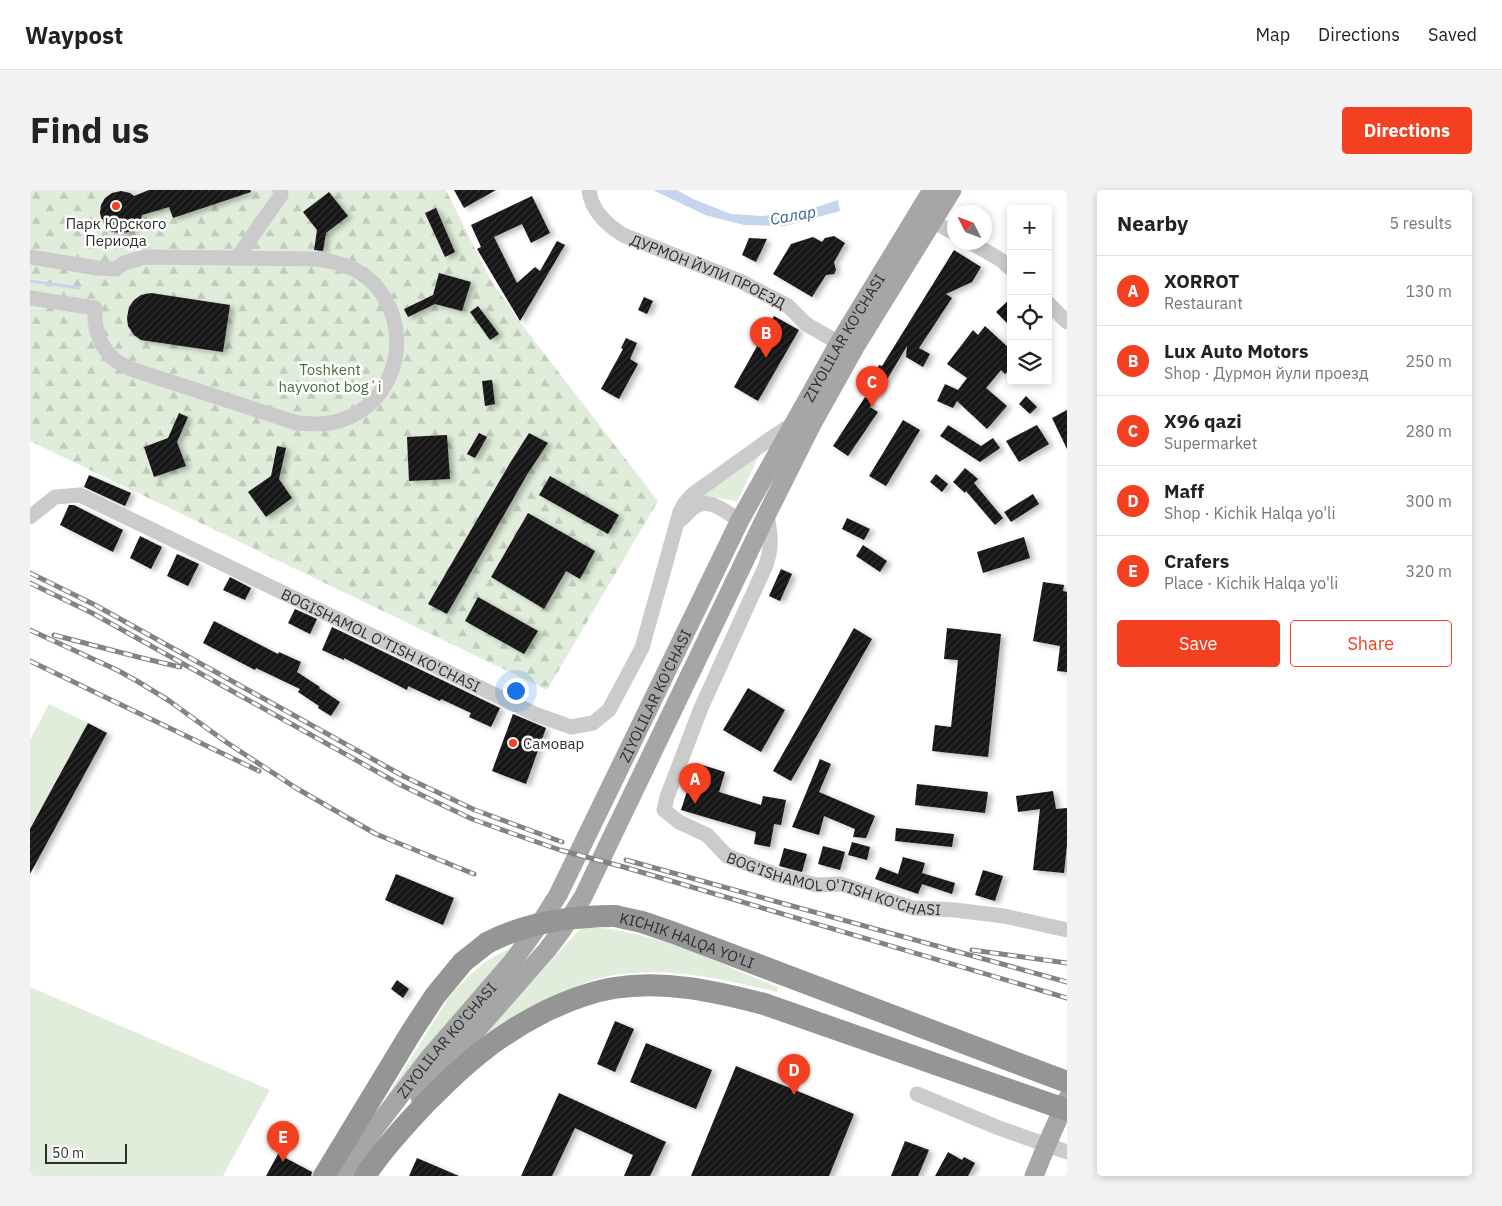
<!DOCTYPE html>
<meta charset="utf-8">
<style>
:root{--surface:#fff;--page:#f2f2f2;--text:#222;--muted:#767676;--line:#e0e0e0;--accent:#f43f21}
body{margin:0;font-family:"IBM Plex Sans",sans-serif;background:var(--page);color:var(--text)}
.controls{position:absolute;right:15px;top:15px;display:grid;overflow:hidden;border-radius:5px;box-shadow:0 2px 8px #0003}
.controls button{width:45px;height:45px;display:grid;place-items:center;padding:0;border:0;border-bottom:1px solid var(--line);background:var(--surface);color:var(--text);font:25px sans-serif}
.compass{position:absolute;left:917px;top:15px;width:45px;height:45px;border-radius:50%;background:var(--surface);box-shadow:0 2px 8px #0003;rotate:312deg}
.scale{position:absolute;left:15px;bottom:12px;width:82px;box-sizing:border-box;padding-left:5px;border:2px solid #2e2e2e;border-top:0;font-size:14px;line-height:18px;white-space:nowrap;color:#2e2e2e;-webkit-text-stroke:4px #fff;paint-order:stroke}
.you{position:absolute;left:485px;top:500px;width:18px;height:18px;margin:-12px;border:4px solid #fff;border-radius:50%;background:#1a73e8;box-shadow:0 0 0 8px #1a73e833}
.badge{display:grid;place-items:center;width:32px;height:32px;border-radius:50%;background:var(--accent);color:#fff;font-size:16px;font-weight:700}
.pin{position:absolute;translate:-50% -41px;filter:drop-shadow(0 1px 2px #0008)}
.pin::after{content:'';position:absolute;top:26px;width:18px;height:15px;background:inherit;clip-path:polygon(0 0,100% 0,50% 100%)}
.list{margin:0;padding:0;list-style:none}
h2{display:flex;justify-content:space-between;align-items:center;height:65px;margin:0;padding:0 20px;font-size:21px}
h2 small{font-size:16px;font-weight:400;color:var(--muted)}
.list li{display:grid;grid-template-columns:32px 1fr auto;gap:15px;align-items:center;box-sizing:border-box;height:70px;padding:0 20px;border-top:1px solid var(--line)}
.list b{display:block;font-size:19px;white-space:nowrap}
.list p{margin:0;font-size:16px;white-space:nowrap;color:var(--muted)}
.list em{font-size:16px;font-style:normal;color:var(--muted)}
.actions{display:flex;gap:10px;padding:15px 20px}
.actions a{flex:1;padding:11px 0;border:1px solid var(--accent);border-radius:5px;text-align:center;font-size:18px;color:var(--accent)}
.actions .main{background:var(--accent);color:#fff}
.icon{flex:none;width:28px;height:28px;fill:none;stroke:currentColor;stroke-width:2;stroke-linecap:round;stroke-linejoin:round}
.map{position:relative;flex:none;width:1037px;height:986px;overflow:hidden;border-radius:5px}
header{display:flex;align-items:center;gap:30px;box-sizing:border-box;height:70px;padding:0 25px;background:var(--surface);border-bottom:1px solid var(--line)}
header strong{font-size:24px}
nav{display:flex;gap:28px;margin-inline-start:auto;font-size:18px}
.intro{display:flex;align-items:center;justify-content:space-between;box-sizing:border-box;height:120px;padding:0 30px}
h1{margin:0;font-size:35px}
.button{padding:12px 22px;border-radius:5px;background:var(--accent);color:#fff;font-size:18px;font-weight:700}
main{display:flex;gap:30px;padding:0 30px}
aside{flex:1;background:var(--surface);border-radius:5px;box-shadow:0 2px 8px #0003}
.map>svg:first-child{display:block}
</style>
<header>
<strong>Waypost</strong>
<nav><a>Map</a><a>Directions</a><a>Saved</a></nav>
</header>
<div class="intro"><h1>Find us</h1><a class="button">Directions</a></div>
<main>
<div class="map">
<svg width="1037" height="986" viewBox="0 0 1037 986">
<defs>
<pattern id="forest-firs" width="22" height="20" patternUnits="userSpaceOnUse" patternTransform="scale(1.25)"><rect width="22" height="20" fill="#e0edda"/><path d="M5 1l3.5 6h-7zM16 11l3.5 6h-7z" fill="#c0ccbb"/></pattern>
<pattern id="building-hatch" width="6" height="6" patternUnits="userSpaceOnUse" patternTransform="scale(1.25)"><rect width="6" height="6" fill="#151515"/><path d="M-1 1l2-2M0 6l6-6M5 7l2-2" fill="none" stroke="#2f2f2f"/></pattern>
<filter id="shadow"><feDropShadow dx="4.5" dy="2.5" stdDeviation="2.5" flood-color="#0004"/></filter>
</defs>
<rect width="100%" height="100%" fill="#fff"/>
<!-- green -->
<g fill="#e0edda">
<path d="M 731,261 L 707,312 C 687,307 679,306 659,314 Z"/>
<polygon points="19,514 58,533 0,639 0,550"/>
<path d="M 552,737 C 620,738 683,771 745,796 L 748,798 L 747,802 C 685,787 606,769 545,797 C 535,801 525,808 515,813 C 493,826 471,838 448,850 Z"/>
<path d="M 484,757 L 346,924 L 418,809 C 437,786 455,768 484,757 Z"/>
<polygon points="0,797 240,900 193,986 0,986"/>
</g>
<!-- forest -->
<polygon fill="url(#forest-firs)" points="0,0 416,0 460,89 489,131 628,311 517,500 0,251"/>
<!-- water -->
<polygon fill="#c5d5ee" points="623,0 647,0 663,9 701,24 732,26 771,22 808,10 810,21 755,36 714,35 675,25"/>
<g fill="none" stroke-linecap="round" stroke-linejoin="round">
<!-- stream -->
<polyline stroke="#c5d5ee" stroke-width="3" points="0,91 49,98"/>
</g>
<!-- building -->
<g fill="url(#building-hatch)" filter="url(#shadow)">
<polygon points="119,0 220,0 221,2 143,28 139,17 112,25 110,32 105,38 98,42 91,43 83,42 76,38 72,31 70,23 71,15 75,8 82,3 91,1 100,3 104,6"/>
<polygon points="424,0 466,0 434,18"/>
<polygon points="299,2 318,26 296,43 293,61 284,60 287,40 273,22"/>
<polygon points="502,6 520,43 501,53 492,34 464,47 487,93 505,77 510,81 527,51 535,55 490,131 447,59 451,57 441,35"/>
<polygon points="406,18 425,62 415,67 395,23"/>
<polygon points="804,46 815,53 804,72 806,80 804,84 796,85 782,107 743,84 761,54 783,47 792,52 795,48"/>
<polygon points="719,48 737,49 726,72 712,65"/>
<polygon points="924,60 951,77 942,92 916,104 922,108 889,158 900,164 893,177 876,167 877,156 846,208 835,206 839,201 835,198 849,175 852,176"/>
<polygon points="409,83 441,92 432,121 405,114 378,127 374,119 403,105"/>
<polygon points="121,103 200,115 193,162 111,150 104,145 98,136 97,128 99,117 104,110 111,105"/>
<polygon points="614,107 623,111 617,124 608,120"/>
<polygon points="981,108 981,137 966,122"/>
<polygon points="448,116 469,144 460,150 440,122"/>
<polygon points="744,126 769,140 728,211 704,197"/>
<polygon points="955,136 981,160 981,178 975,184 971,180 956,198 977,216 957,239 927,211 923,218 907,211 915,194 928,200 937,188 917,174 943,140 948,145"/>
<polygon points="596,148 607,153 600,169 608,174 589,209 571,199 593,159 591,158"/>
<polygon points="462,190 465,214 455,216 452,191"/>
<polygon points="996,206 1007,217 1000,224 989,214"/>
<polygon points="835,207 843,212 840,217 848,222 818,266 803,256"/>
<polygon points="1037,220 1037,259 1022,228"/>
<polygon points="149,223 158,227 147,252 156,276 124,287 114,257 138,248"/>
<polygon points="873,230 890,240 856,296 839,286"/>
<polygon points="918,235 951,256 963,248 970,258 950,272 910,246"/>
<polygon points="1007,235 1019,254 989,272 976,251"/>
<polygon points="449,243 457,247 445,268 437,264"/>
<polygon points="499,243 518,253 498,283 417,424 398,414 480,273"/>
<polygon points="417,245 420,289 379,291 377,247"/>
<polygon points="247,256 256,258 249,289 262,308 236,327 218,302 241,286"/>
<polygon points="935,278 948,289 944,293 973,328 965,335 936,301 935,303 923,292"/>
<polygon points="906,284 918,294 912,302 900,292"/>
<polygon points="59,285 101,303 95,316 54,297"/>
<polygon points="520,286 589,325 578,344 509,305"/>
<polygon points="1003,304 1009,314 981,332 974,322"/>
<polygon points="39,315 44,315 93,340 83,362 30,335"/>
<polygon points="498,323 565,361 550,389 536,381 514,419 461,387"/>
<polygon points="817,328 840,339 834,350 812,339"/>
<polygon points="110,346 132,357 121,379 100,368"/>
<polygon points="994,347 1000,368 953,383 947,362"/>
<polygon points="833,355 857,371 850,382 826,366"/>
<polygon points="147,364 169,374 158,396 137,386"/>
<polygon points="751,379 762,384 750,411 739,406"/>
<polygon points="200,387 221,398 215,410 193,400"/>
<polygon points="1013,392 1034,395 1033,401 1037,402 1037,482 1027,481 1030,456 1003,451"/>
<polygon points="448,407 508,441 494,464 435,431"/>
<polygon points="265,419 287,429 280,444 258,433"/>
<polygon points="184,431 248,464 249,462 271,472 267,482 290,497 289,498 310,512 301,526 288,518 289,516 268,502 270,499 226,478 225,480 173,453"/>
<polygon points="302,437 470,518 461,537 439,527 441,523 411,509 410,511 378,496 377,500 314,468 314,470 292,460"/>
<polygon points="824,438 842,449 761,591 743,581"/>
<polygon points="917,438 971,444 958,567 902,561 905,535 921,537 928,470 914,469"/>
<polygon points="718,498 755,520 731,562 693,540"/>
<polygon points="483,524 516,538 496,594 462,581"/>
<polygon points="58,533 77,543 0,684 0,639"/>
<polygon points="790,569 801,574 789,602 845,626 836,648 823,647 825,639 794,626 789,645 762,637"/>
<polygon points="666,573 695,582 689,602 731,615 733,606 756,610 751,635 744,634 740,657 724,654 726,642 651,620"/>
<polygon points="887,594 958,602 955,623 885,615"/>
<polygon points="1023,601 1026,619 1037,618 1037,654 1034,683 1003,680 1010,619 988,622 986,606"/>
<polygon points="866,638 924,644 922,657 865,651"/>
<polygon points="822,652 840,657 837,670 818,665"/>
<polygon points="793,656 815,662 810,680 788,674"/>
<polygon points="754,658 777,664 772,682 749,676"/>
<polygon points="873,667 895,673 892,683 925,693 922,704 892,694 888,704 845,689 850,677 868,684"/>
<polygon points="953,680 973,686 965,711 945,705"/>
<polygon points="366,684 424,708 413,735 355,710"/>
<polygon points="367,790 379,799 373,808 361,799"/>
<polygon points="585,831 604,839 585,882 567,874"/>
<polygon points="616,853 682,880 666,919 600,892"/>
<polygon points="706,876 824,924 799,986 661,986"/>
<polygon points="529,903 636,952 620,986 594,986 603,965 545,938 522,986 491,986"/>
<polygon points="875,951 899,960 888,986 861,986"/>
<polygon points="918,962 932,970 934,967 945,973 938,986 905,986"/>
<polygon points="248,964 282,982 281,986 236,986"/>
<polygon points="387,968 429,986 379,986"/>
</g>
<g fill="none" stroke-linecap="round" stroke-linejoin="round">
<!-- minor -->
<g stroke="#cbcbcb" stroke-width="15">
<path id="s1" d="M 559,0 C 561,20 577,35 593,45 L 710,91 L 758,116 L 776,134 L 809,153"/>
<polyline points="902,31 924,43"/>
<polyline points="940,52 971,70 981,79"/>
<path d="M 0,67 L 67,78 L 86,79 L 94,73 L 115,67 L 285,69 C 305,71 325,76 341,91 C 386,134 370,213 309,231 C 295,235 281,234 267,233 L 101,179 C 96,176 88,173 84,169 C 69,156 64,137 65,118 L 0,108"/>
<polyline points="207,68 251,5 250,0"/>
<polyline points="1018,113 1037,132"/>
<path id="s2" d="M 737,324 C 740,343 743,355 736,375 L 671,518 L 637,607 L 634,620 L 649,632 L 677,645 L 697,666 L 747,685 L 787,695 L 811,694 L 883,718 L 925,720 L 974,726 L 1037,740"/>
<path id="s3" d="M 0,327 L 25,307 L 50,305 L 505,524 L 541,537 L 563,533 L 579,520 L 612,458 L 650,322 L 655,313 L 663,304 L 737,251 L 764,233"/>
<path d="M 652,329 C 655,326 659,321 663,318 C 678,305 696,323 710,330"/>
<polyline points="887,904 969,938 1037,962"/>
</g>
<!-- major -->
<g stroke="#a6a6a6" stroke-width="19">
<polyline points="390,908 409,883 517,760 532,740 553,707 737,324 782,234 825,157 922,0"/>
<path id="s4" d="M 313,986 L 343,941 L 399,868 L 483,771 L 507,738 L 528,705 L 710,330 L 809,153 L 902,0"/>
<polyline points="1004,986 1017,954 1037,909"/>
</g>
<!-- highway -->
<g stroke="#959595" stroke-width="22">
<path id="s5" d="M 585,726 L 612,732 L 644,743 L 1037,892"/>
<polyline points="294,986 382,841 405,806 433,772 457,753"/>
<path d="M 335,986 C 352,960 374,936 396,913 C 434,874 466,846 516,821 C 537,811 560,802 584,798 C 635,790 684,801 734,814 L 1037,920"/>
</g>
<defs>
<g id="rail">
<polyline points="0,383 65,415 375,587 445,620 532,652"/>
<polyline points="0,393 62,423 371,595 404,611 442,629 481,643 530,660 594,677 1037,808"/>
<polyline points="0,440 87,480 107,491 138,510 196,552 266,598 346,644 444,684"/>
<polyline points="24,445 108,467 150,477"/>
<polyline points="0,471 229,581"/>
<polyline points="596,670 1037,792"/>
<polyline points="942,760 1037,773"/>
</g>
</defs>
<!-- rail casing -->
<use href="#rail" stroke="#838383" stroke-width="5"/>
<!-- rail -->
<use href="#rail" stroke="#fff" stroke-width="3" stroke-dasharray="9" stroke-linecap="butt"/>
<!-- highway-bridge -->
<path stroke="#959595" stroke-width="22" d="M 457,753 C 497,732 541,726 585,726"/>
</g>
<!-- markers -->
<g fill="#f43f21" stroke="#fff" stroke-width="2">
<circle cx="86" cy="16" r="5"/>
<circle cx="483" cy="553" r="5"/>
</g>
<g text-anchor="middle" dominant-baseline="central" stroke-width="5" stroke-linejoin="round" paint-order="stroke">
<!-- poi labels -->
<g font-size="15" fill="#2e2e2e" stroke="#fff">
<text x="86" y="33">Парк Юрского<tspan x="86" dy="17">Периода</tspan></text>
<text x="493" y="553" text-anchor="start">Самовар</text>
</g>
<!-- street labels -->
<g font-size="15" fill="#2e2e2e" stroke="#fff">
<text stroke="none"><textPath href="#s1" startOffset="151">ДУРМОН ЙУЛИ ПРОЕЗД</textPath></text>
<text stroke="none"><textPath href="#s4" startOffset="981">ZIYOLILAR KO'CHASI</textPath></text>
<text stroke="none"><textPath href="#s3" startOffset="391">BOGISHAMOL O'TISH KO'CHASI</textPath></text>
<text stroke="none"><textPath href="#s4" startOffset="576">ZIYOLILAR KO'CHASI</textPath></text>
<text stroke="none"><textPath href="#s2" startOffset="508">BOG'ISHAMOL O'TISH KO'CHASI</textPath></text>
<text stroke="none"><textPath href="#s5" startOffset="76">KICHIK HALQA YO'LI</textPath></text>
<text stroke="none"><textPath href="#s4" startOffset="171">ZIYOLILAR KO'CHASI</textPath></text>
</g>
<!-- park labels -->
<g font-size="15" fill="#456e38" stroke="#fff">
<text x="300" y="179">Toshkent<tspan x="300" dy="17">hayvonot bogʻi</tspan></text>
</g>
<!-- water labels -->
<g font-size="16" font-style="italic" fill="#355c97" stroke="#fff">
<text transform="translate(763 25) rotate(-10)">Салар</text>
</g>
</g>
</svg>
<div class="controls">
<button>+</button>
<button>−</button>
<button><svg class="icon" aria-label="locate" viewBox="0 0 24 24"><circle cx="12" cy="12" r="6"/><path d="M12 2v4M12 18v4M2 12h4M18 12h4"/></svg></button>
<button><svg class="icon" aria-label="layers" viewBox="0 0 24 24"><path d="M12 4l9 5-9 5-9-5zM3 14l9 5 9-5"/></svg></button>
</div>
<svg class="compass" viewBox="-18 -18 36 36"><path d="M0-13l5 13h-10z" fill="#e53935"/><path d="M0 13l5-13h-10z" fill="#767676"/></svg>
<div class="scale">50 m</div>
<div class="you"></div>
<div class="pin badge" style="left:665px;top:614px">A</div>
<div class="pin badge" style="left:736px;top:168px">B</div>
<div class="pin badge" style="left:842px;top:217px">C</div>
<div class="pin badge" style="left:764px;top:905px">D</div>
<div class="pin badge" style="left:253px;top:972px">E</div>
</div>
<aside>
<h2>Nearby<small>5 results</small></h2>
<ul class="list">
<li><span class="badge">A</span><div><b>XORROT</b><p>Restaurant</p></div><em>130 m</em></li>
<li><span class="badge">B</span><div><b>Lux Auto Motors</b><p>Shop · Дурмон йули проезд</p></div><em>250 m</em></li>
<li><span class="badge">C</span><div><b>X96 qazi</b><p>Supermarket</p></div><em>280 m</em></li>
<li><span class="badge">D</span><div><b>Maff</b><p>Shop · Kichik Halqa yo'li</p></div><em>300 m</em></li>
<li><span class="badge">E</span><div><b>Crafers</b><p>Place · Kichik Halqa yo'li</p></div><em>320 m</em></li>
</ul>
<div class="actions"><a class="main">Save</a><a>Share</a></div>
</aside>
</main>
